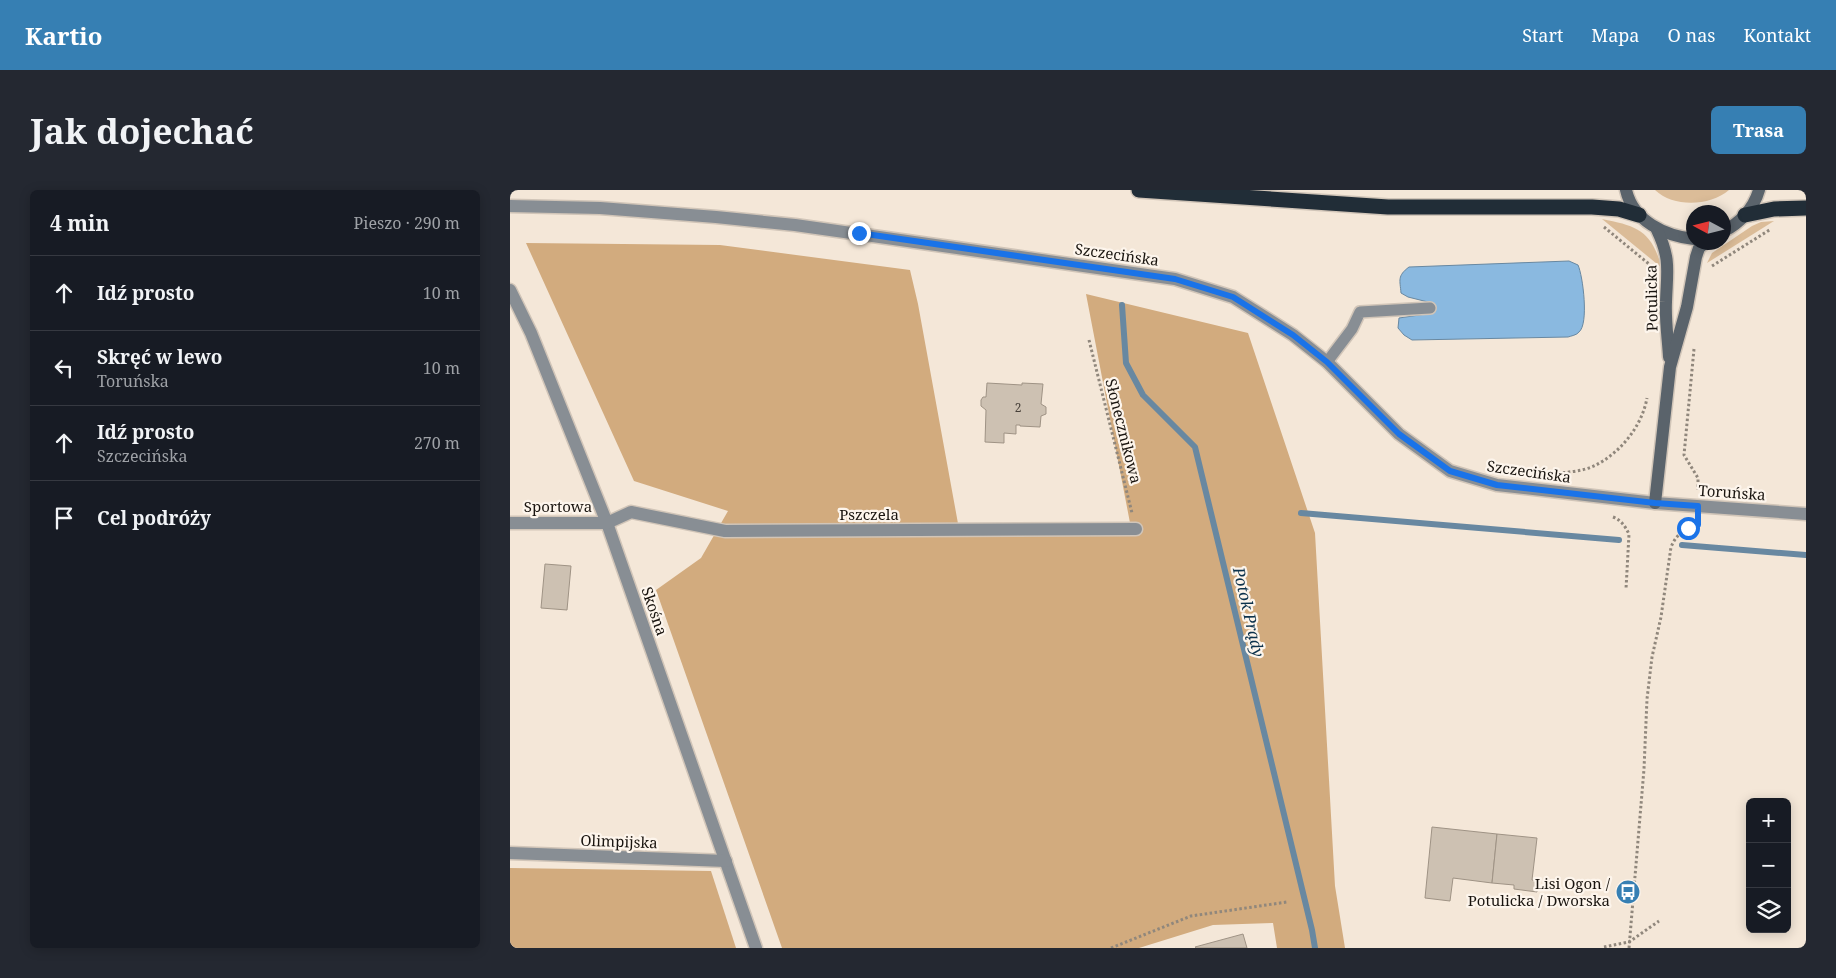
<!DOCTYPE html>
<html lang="pl">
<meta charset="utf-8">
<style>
:root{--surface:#171b24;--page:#242831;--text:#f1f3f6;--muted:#9ea1a6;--line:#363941;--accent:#367fb3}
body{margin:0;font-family:"Noto Serif",serif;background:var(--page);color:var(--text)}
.controls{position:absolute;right:15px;bottom:15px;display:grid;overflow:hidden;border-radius:8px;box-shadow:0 2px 12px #0003}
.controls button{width:45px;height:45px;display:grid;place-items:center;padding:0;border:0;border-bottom:1px solid var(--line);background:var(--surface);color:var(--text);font:25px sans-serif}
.compass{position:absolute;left:1176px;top:15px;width:45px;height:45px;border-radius:50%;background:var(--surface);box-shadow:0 2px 12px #0003;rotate:277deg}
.stop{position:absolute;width:15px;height:15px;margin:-11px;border:4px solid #1a73e8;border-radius:50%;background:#fff}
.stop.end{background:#1a73e8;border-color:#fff;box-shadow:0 1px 5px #0008}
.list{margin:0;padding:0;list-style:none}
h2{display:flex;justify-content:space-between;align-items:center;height:65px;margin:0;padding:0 20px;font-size:21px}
h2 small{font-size:16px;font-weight:400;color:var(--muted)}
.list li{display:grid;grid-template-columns:32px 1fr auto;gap:15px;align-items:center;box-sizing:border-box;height:75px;padding:0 20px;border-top:1px solid var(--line)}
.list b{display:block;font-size:19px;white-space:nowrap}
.list p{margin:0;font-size:16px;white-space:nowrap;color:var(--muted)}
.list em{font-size:16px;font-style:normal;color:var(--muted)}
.icon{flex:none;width:28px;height:28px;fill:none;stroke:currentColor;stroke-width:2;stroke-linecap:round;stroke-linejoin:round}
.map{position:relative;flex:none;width:1296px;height:758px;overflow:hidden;border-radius:8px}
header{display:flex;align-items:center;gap:30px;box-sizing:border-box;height:70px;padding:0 25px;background:var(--accent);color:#fff}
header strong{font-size:24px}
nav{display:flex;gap:28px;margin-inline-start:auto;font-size:18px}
.intro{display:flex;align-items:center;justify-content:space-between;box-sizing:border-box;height:120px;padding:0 30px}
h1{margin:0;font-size:35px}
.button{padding:12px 22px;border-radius:8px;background:var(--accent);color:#fff;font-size:18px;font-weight:700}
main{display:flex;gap:30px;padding:0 30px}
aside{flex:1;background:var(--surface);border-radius:8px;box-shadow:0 2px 12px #0003}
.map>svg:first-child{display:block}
</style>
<header>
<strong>Kartio</strong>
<nav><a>Start</a><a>Mapa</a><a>O nas</a><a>Kontakt</a></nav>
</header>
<div class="intro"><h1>Jak dojechać</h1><a class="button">Trasa</a></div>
<main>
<aside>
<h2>4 min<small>Pieszo · 290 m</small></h2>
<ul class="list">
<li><svg class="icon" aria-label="ahead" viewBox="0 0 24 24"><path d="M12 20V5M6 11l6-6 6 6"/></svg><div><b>Idź prosto</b></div><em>10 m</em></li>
<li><svg class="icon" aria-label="left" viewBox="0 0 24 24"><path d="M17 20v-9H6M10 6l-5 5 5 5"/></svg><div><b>Skręć w lewo</b><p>Toruńska</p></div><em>10 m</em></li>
<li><svg class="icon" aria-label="ahead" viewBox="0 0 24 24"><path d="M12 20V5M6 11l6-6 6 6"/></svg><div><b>Idź prosto</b><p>Szczecińska</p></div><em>270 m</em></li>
<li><svg class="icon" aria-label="arrive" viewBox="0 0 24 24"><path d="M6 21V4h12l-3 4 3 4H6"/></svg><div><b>Cel podróży</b></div></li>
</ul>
</aside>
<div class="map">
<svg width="1296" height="758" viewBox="0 0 1296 758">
<rect width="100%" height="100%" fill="#f4e7d8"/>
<!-- green -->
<g fill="#dbbc98">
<path d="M 1145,0 L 1219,0 C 1200,16 1164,18 1145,0 Z"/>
<path d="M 1092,29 C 1127,36 1141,40 1152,78 Z"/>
<polygon points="1264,31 1197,73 1202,63 1242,36 1251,32"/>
</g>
<!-- forest -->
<g fill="#d2ab7e">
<polygon points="16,53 210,55 400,80 408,114 449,339 621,338 576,104 738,143 805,343 825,696 835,758 767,758 763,733 703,735 629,758 272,758 146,400 191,368 218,321 124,291"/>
<polygon points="0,678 201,681 226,758 0,758"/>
</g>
<!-- water -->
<path fill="#8ab9e0" stroke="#6888a1" d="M 1059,71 L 1068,75 C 1073,86 1079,134 1069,142 C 1067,145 1061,146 1058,147 L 902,150 L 894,145 L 888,138 L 889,128 L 923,123 L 922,113 L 898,107 L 891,103 C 890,90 887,86 899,77 Z"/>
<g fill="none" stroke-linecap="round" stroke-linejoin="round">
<!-- stream -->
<g stroke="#6888a1" stroke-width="6">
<polyline points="612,115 616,173 633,205 685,257 802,740 805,758"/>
<polyline points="791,323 1109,350"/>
<polyline points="1172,355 1296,365"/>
</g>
</g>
<!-- building -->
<g fill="#cdc1b2" stroke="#9f9385">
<polygon points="477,193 512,195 512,193 533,194 531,214 536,217 536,224 531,226 530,237 510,236 510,235 506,235 506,244 494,243 494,253 475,252 476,220 471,216 471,210 473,207 476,207"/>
<polygon points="35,374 61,376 57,420 31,418"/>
<polygon points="922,637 987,644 982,693 943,688 940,711 915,708"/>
<polygon points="987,644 1027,648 1022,690 1028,691 1027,702 1004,699 1004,695 982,693"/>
<polygon points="733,744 737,758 686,758 685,757"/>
</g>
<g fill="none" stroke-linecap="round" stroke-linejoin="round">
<defs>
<polyline id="lane" points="817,172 842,139 850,122 920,118"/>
<g id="street">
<polyline points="0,16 90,18 206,27 285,35 665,89 723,107 783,145 817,172 889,244 940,281 987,295 1145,313 1296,324"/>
<polyline points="0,100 21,143 97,333 246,758"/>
<polyline points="0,333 97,333 121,322 215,341 626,339"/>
<polyline points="0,663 216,671"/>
</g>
<g id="secondary">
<path d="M 1116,0 C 1123,31 1155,46 1184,49"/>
<path d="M 1147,40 C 1161,69 1157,81 1156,112 C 1155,130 1158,149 1159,167"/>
<path d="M 1214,41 C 1230,33 1244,18 1249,0"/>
<polyline points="1145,313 1160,177 1177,117 1186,67 1189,58 1196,52"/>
</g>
<g id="highway">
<polyline points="629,0 878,17 1082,17 1109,19 1129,25"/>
<polyline points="1235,25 1264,19 1296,18"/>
</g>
</defs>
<!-- lane casing -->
<use href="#lane" stroke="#d1c5b8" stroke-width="14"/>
<!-- street casing -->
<use href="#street" stroke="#d1c5b8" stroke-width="15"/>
<!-- secondary casing -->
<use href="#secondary" stroke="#d1c5b8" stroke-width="15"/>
<!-- highway casing -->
<use href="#highway" stroke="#d1c5b8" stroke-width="18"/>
<!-- path -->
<g stroke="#90877c" stroke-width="3" stroke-dasharray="2.5 2.5" stroke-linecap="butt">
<polyline points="1094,37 1139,74"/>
<polyline points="1202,76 1261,39"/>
<polyline points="579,150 622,323"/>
<polyline points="1184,159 1174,265 1188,288 1188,300"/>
<path d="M 1048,283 C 1060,282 1074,281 1086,275 C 1111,262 1132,236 1137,208"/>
<path d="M 1103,327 C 1111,330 1115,336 1119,344 L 1116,399"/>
<polyline points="1094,757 1119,752 1149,731"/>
<polyline points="601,758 681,726 777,712"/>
<path d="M 1119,758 L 1134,579 L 1137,509 L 1142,467 L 1151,427 L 1161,357 C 1168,341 1175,341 1188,334"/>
</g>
<!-- lane -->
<use href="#lane" stroke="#888e94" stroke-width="11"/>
<!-- street -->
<use href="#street" stroke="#888e94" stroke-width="12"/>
<!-- secondary -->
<use href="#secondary" stroke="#5a636b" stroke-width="12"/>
<!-- highway -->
<use href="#highway" stroke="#212d37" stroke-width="15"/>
</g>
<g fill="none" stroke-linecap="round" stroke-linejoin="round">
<!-- route -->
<polyline stroke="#1a73e8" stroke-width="6" points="349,43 665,89 723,107 783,145 817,172 889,244 940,281 987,295 1145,313 1188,316 1188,335 1178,338"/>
</g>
<!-- icons -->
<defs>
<symbol id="bus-disc" viewBox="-11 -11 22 22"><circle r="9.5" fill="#367fb3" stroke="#fdf5ec"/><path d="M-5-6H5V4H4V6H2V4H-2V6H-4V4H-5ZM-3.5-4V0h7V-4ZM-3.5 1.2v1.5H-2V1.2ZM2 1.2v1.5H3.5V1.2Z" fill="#fff"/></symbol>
</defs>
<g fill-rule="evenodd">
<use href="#bus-disc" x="1104" y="688" width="28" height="28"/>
</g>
<g text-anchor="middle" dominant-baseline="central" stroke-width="4.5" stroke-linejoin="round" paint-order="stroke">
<!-- number labels -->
<g font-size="12" fill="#463f38">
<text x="508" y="217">2</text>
</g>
<!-- street labels -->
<g font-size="15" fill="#19140f" stroke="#fdf5ec">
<text transform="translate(607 64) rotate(8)">Szczecińska</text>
<text transform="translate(1141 108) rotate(-91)">Potulicka</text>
<text transform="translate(614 241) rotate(76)">Słonecznikowa</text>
<text transform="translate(1019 281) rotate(8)">Szczecińska</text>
<text transform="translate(1222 302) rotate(4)">Toruńska</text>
<text x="48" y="316">Sportowa</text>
<text x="359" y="324">Pszczela</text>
<text transform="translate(145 421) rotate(71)">Skośna</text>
<text transform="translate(109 651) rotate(2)">Olimpijska</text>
</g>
<!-- poi labels -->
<g font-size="15" fill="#19140f" stroke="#fdf5ec" text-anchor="end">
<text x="1100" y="693">Lisi Ogon /<tspan x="1100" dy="17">Potulicka / Dworska</tspan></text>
</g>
<!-- water labels -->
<g font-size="16" font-style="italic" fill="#0c324c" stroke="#fdf5ec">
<text transform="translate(739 422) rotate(77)">Potok Prądy</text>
</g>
</g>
</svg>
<div class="controls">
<button>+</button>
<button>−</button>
<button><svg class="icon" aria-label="layers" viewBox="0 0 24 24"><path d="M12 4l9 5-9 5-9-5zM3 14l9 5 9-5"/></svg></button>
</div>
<svg class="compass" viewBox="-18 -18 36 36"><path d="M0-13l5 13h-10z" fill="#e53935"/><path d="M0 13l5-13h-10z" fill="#9ea1a6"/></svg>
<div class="stop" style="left:1178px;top:338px"></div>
<div class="stop end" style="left:349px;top:43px"></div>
</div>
</main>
